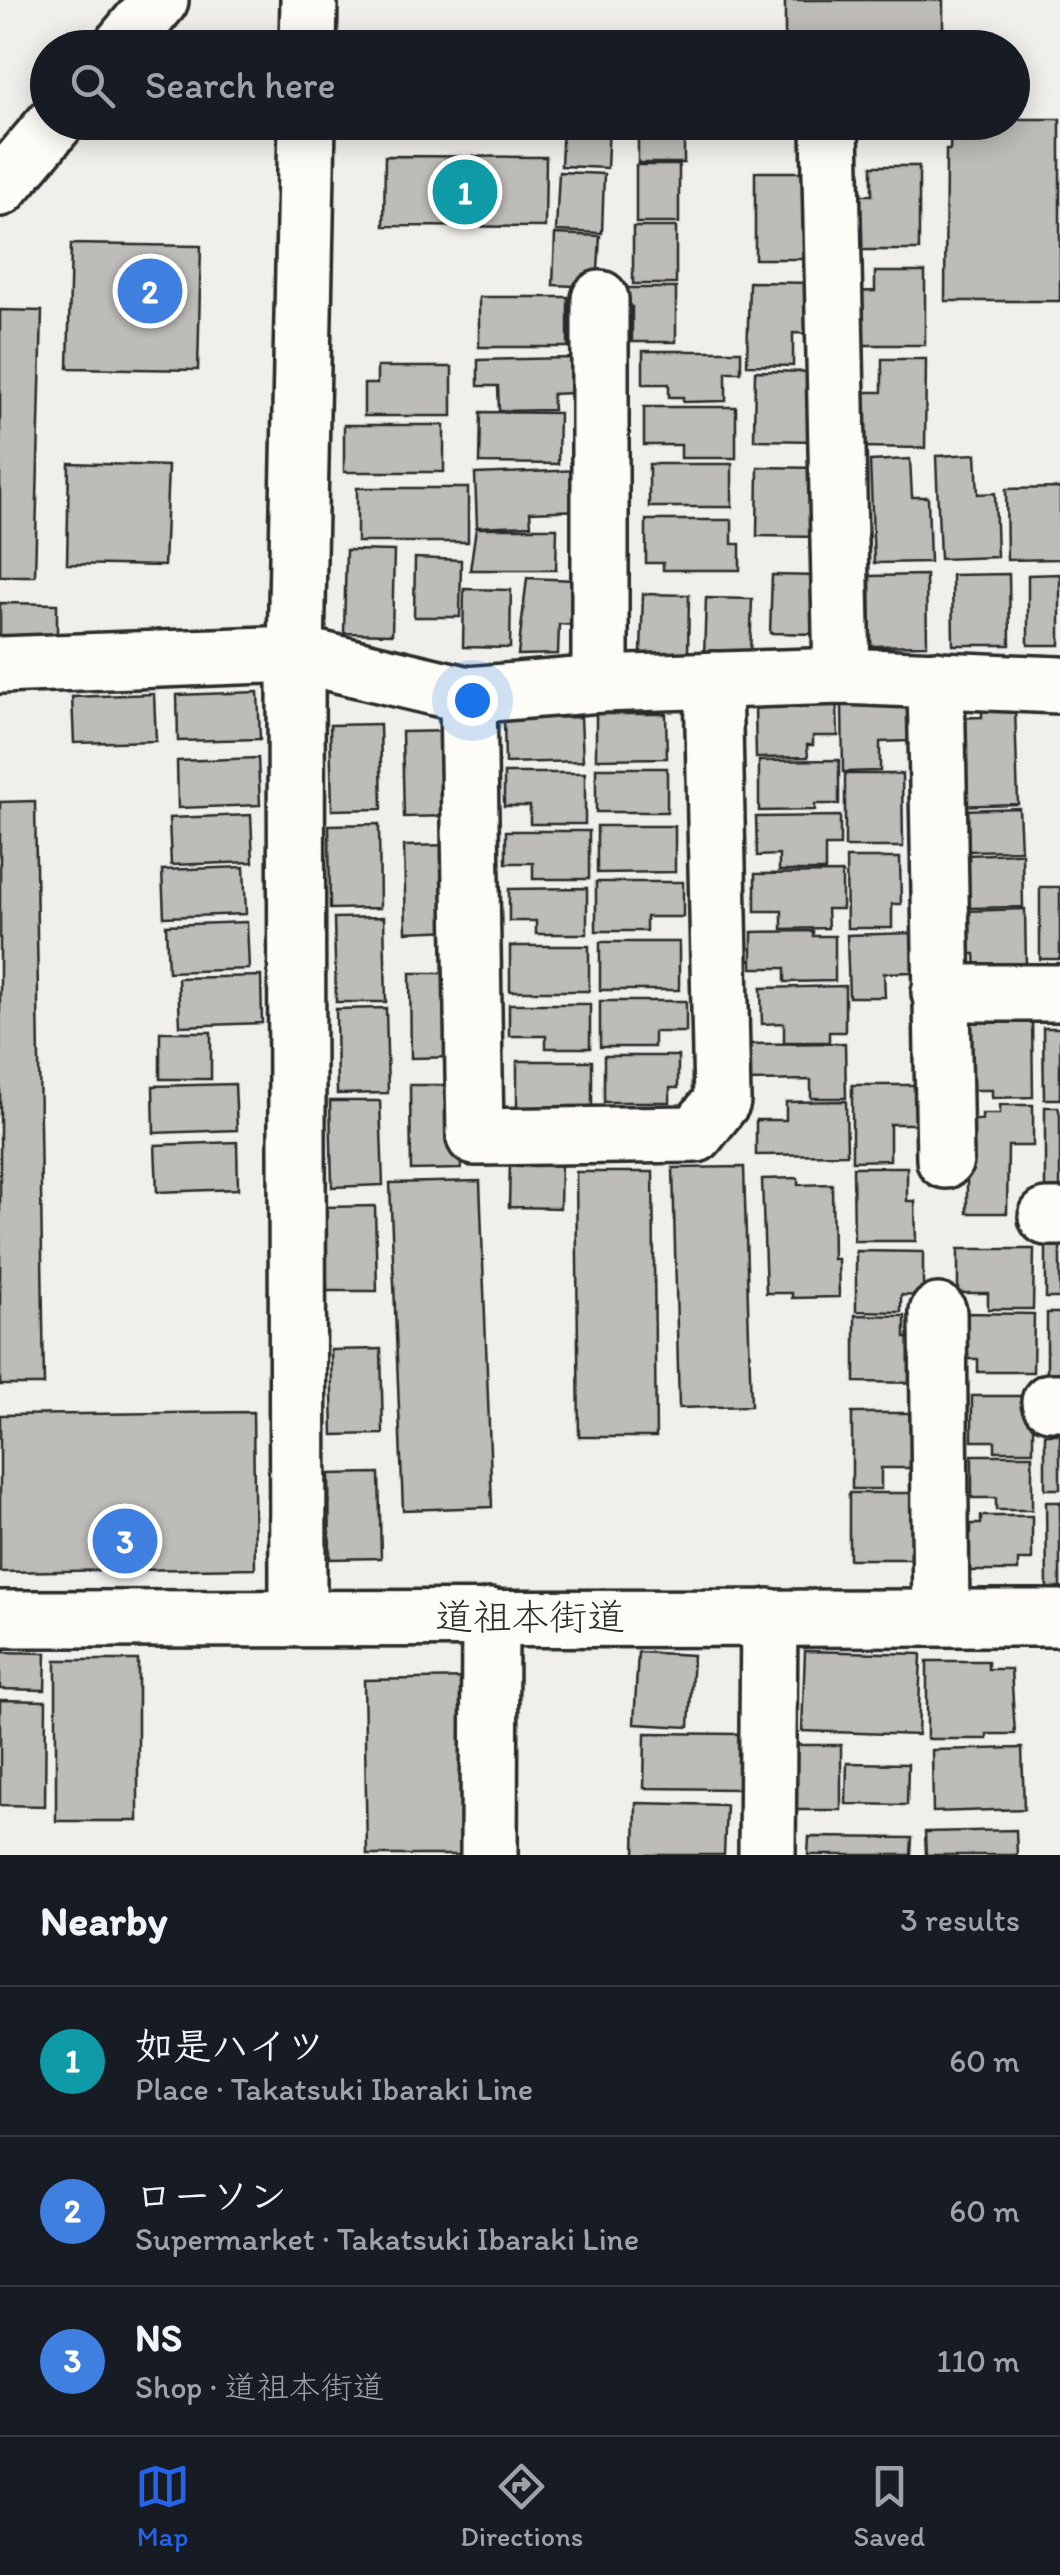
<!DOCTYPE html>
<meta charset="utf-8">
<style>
:root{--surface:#171b24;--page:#242831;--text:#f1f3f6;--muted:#9ea1a6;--line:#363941;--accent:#2563eb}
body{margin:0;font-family:Itim,"Klee One",sans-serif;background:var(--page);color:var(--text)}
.you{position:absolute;left:472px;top:700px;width:35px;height:35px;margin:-25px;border:8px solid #fff;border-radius:50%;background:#1a73e8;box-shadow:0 0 0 15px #1a73e833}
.badge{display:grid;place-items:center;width:65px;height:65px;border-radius:50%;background:var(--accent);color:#fff;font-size:32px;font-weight:700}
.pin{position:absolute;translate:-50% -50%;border:5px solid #fff;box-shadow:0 2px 10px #0006}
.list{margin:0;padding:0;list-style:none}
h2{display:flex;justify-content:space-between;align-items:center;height:130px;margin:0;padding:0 40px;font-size:42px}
h2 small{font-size:32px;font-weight:400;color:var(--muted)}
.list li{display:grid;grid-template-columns:65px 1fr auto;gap:30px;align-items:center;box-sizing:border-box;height:150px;padding:0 40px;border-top:2px solid var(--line)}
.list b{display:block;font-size:38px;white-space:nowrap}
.list p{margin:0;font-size:32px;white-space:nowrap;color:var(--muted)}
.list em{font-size:32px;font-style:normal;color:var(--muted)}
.icon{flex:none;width:55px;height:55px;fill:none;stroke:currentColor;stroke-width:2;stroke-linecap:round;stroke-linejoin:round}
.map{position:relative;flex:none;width:1060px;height:1855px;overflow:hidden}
.search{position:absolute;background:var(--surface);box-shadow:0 5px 25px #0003;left:30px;right:30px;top:30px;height:110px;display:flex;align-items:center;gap:25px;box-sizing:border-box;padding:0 35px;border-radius:55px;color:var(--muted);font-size:38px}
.sheet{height:580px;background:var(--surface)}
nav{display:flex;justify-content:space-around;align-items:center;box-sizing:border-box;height:140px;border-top:2px solid var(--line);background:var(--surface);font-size:28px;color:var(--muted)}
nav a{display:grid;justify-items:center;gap:5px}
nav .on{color:var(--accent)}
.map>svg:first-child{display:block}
</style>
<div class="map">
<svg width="1060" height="1855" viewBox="0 0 1060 1855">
<rect width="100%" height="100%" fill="#f0efeb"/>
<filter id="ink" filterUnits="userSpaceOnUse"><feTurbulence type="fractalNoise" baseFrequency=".01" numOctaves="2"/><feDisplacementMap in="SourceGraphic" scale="20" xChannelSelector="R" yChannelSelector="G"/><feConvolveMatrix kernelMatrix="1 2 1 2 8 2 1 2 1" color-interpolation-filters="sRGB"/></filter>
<g filter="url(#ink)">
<!-- building -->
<g fill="#bdbcb8" stroke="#2b2b2b" stroke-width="2.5">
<rect x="785" y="0" width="158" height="48"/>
<polygon points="1012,119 1060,119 1060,301 945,301 946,150 950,150 951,122 1012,122"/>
<polygon points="563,122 609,122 607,168 561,166"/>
<rect x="638" y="122" width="46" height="41"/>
<polygon points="385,156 546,157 545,227 384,226"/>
<rect x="636" y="165" width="43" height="58"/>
<polygon points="872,166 919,166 919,250 854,250 854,195 872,195"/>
<polygon points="559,172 604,174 602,233 556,231"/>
<rect x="755" y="172" width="62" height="87"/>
<rect x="633" y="227" width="43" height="57"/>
<polygon points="555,234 600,236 597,287 553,285"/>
<polygon points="71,244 201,246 198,370 68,368"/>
<polygon points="875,272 925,272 925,345 850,345 850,292 875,291"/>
<polygon points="749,282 814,283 814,334 793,333 793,366 747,365"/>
<polygon points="625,288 676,288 676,342 632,342 632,307 625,307"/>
<rect x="479" y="297" width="89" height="50"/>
<polygon points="0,310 42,311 35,576 0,576"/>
<polygon points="643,351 741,351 741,372 726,372 726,401 683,402 683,397 669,397 669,384 643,384"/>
<polygon points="573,358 573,393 552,394 553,410 499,411 498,386 478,386 478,360"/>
<polygon points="882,359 926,359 925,448 858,447 859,392 882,392"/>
<polygon points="377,367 452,367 452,416 364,416 364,384 377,384"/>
<polygon points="755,371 818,372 817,441 754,440"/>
<polygon points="644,407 736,407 736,458 681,458 681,445 644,445"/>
<polygon points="481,412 559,413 558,464 480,463"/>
<rect x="344" y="425" width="100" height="47"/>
<polygon points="976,454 978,494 995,493 997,557 940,559 936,456"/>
<polygon points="910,459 912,497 928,497 930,562 874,563 870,461"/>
<polygon points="69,463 168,466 164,566 67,564"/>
<rect x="649" y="464" width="83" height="43"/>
<polygon points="758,467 821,468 820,537 757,536"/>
<polygon points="581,470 583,510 530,512 531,525 477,527 475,474"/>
<rect x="357" y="488" width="111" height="54"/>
<polygon points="1060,488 1060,559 1007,560 1006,489"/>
<polygon points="646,520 732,520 732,544 740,544 740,570 663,570 663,563 646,563"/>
<polygon points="476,528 557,528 556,570 470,570"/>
<polygon points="346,550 394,551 392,634 344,633"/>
<polygon points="415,558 461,560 460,617 414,617"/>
<polygon points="1009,574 1010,645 953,645 952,575"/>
<polygon points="1060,574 1060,645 1028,645 1028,575"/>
<polygon points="772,575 819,576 817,634 770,633"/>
<polygon points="926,575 927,645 871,646 870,576"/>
<polygon points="527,578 575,580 573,625 559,624 558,654 518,655"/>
<polygon points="464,589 511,590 510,648 463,647"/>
<polygon points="643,594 689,595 688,654 641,653"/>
<polygon points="706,598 752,599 750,658 704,656"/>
<polygon points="0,603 57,604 57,647 0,647"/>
<polygon points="258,692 260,739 178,741 177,695"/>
<polygon points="154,694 156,741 74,743 72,697"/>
<polygon points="837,704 838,736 813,736 813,745 807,745 808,757 756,758 755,705"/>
<polygon points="842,705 907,705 908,741 880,742 880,771 843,772"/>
<polygon points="1015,708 1018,804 953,806 951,718 982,717 982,709"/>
<polygon points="596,714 666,714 667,758 596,759"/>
<polygon points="581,717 583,761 505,763 504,719"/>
<polygon points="380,724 382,809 332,810 330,725"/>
<polygon points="453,731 454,816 404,817 402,732"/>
<polygon points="258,758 260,805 178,808 177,761"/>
<polygon points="839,760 839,804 815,804 815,810 759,811 759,761"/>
<rect x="596" y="768" width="71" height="44"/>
<polygon points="504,773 585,773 585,824 530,824 530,806 504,806"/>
<polygon points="845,774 902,774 903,847 845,847"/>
<polygon points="35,801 44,1385 0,1385 0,802"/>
<polygon points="1019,808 1021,850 965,851 964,810"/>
<polygon points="251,815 253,862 171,865 169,818"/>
<polygon points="840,816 840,846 825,846 825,871 779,871 779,855 757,856 756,817"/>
<polygon points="379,824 380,908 330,909 329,825"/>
<polygon points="597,826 675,826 675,872 597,873"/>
<polygon points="506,831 589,831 589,879 533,879 533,863 506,863"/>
<polygon points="454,845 456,930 406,932 404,846"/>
<polygon points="1022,853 1023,907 966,908 965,855"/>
<polygon points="846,858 900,858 901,904 892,904 892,928 847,928"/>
<polygon points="244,867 246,914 164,917 162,870"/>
<polygon points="842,873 842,909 827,909 828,928 782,929 782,911 755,911 755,874"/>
<polygon points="596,882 683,882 683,917 646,917 646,931 596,931"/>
<rect x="1040" y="887" width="20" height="72"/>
<polygon points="587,888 587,934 536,934 536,921 509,921 509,889"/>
<polygon points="1025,909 1026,968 976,970 975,954 967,954 966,911"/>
<polygon points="384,917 386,1002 336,1002 334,918"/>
<polygon points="247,922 249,969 168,972 166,925"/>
<polygon points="813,931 813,936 835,936 835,981 785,982 785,968 752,968 752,932"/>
<polygon points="912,933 913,972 884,973 885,997 849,997 847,935"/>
<rect x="600" y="942" width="79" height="48"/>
<rect x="510" y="946" width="79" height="45"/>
<polygon points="410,973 460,973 461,1057 411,1058"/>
<polygon points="261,976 262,1023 180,1026 178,978"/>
<polygon points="845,986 845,1032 829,1032 829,1042 784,1042 784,1023 762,1024 761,988"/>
<polygon points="600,1001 686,1001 686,1032 654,1032 654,1047 600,1047"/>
<polygon points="509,1004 590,1004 590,1048 546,1048 546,1036 509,1036"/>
<polygon points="386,1008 388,1093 337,1094 336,1009"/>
<polygon points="963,1016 1032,1016 1033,1097 992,1098 992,1090 964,1090"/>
<polygon points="1043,1028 1060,1028 1060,1099 1044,1099"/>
<rect x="160" y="1032" width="51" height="47"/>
<polygon points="845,1043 846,1098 811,1098 811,1080 748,1081 747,1044"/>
<polygon points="604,1056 678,1056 678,1088 670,1088 670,1102 604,1102"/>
<rect x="517" y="1061" width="75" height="48"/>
<polygon points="235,1084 237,1130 154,1133 153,1086"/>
<polygon points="410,1085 460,1085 461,1169 411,1170"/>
<polygon points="852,1085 918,1085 918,1124 890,1124 890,1160 852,1161"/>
<polygon points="330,1101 380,1101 383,1185 332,1187"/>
<polygon points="846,1101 847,1154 756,1155 756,1120 786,1120 786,1102"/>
<polygon points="1000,1105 1033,1105 1033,1146 1008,1146 1007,1213 967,1213 967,1120 982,1120 982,1114 1000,1114"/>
<polygon points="1045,1107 1058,1107 1060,1115 1060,1191 1045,1191"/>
<polygon points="237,1142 238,1189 157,1192 155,1145"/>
<polygon points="510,1161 561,1162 560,1208 509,1207"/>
<polygon points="744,1167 751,1406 679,1408 673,1168"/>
<polygon points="853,1167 907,1167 907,1201 915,1201 916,1241 854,1241"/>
<polygon points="576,1172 653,1172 656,1437 579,1437"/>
<polygon points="798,1178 798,1185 832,1184 833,1259 838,1259 839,1297 792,1298 792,1293 766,1293 762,1179"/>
<polygon points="480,1181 492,1507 403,1510 390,1183"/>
<polygon points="375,1206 377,1291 327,1291 325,1207"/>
<rect x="1046" y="1233" width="14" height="65"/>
<polygon points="958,1249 1034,1249 1033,1309 988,1309 988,1293 958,1293"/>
<polygon points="856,1251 923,1252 923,1296 901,1295 901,1312 856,1311"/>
<polygon points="965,1313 1034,1314 1033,1372 978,1372 978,1359 965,1359"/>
<rect x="1047" y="1313" width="13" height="70"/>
<polygon points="855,1315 905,1316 905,1338 922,1338 921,1383 855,1382"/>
<polygon points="381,1349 383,1434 333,1435 331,1350"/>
<polygon points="972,1396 1033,1396 1033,1451 995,1451 995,1441 972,1441"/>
<polygon points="253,1412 255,1568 0,1572 0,1415"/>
<polygon points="852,1413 912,1413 912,1468 881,1468 881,1489 852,1489"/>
<rect x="1045" y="1434" width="15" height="55"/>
<polygon points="972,1455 1032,1455 1032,1510 996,1510 996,1498 972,1498"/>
<polygon points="379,1473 381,1558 330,1559 329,1474"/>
<rect x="849" y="1493" width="66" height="66"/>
<polygon points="1046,1502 1060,1502 1060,1588 1047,1588"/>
<polygon points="981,1516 1032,1516 1032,1560 1018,1560 1018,1571 967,1571 967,1533 971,1533 971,1524 981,1524"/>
<polygon points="805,1651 921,1654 918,1735 802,1731"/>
<polygon points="0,1652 46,1653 45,1690 0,1689"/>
<polygon points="638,1652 693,1655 689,1727 634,1724"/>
<rect x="56" y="1660" width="82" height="161"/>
<polygon points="927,1661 988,1661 988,1669 1011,1669 1015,1734 987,1734 987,1739 927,1739"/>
<polygon points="472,1678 476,1855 367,1855 364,1680"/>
<polygon points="0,1700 46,1701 45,1806 0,1805"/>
<polygon points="645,1733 739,1734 739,1789 644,1788"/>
<rect x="793" y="1745" width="48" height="65"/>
<polygon points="1022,1748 1024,1809 933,1812 932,1750"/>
<polygon points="847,1763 908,1764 907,1805 846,1804"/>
<polygon points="636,1803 726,1805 724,1855 635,1855"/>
<polygon points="1016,1830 1017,1855 926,1855 925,1832"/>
<polygon points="809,1837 912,1838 911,1855 808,1855"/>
</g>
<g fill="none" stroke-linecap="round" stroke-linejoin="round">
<defs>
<g id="street">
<polyline points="308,48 309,0"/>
<polyline points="830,128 842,676"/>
<polyline points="0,665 296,654 468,695 600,684 842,676 1060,685"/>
<polyline points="936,679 945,1160"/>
<polyline points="600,684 600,299"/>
<polyline points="468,695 475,1137 696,1134 722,1101 713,680"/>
<polyline points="940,993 1060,993"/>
<polyline points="1047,1217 1060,1217"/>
<polyline points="938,1312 941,1617"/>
<polyline points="1050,1402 1060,1402"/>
<polyline points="298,1618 296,654 307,122"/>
<polyline points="489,1855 490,1617"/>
<polyline points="767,1855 769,1617"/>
</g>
<g id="secondary">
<polyline points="120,48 160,0"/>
<polyline points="0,188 56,122"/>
<polyline points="0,1619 1060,1618"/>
</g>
</defs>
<!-- street casing -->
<use href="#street" stroke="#2b2b2b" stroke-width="62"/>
<!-- secondary casing -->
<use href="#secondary" stroke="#2b2b2b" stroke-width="62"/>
<!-- street -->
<use href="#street" stroke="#fdfcf7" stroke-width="55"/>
<!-- secondary -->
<use href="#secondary" stroke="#fdfcf7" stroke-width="55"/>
</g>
</g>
<g text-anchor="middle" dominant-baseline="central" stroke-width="8" stroke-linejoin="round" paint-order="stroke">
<!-- street labels -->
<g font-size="38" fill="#2b2b2b" stroke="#fdfcf7">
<text x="530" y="1617">道祖本街道</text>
</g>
</g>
</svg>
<div class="you"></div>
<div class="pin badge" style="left:465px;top:192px;background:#0f9aa8">1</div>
<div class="pin badge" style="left:150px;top:291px;background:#3f7fe0">2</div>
<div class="pin badge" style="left:125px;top:1541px;background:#3f7fe0">3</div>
<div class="search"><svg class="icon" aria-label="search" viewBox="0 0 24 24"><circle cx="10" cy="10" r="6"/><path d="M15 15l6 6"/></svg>Search here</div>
</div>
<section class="sheet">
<h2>Nearby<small>3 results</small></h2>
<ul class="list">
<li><span class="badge" style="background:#0f9aa8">1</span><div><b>如是ハイツ</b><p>Place · Takatsuki Ibaraki Line</p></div><em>60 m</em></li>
<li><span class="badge" style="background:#3f7fe0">2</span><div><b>ローソン</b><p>Supermarket · Takatsuki Ibaraki Line</p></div><em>60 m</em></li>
<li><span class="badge" style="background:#3f7fe0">3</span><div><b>NS</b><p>Shop · 道祖本街道</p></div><em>110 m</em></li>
</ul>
</section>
<nav>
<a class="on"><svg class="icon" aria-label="map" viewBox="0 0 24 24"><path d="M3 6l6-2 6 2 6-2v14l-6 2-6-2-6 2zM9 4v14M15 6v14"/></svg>Map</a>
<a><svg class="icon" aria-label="directions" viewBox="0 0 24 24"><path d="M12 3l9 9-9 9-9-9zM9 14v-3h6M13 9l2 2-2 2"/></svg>Directions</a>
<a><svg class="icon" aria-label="saved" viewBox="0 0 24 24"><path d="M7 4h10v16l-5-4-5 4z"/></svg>Saved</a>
</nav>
